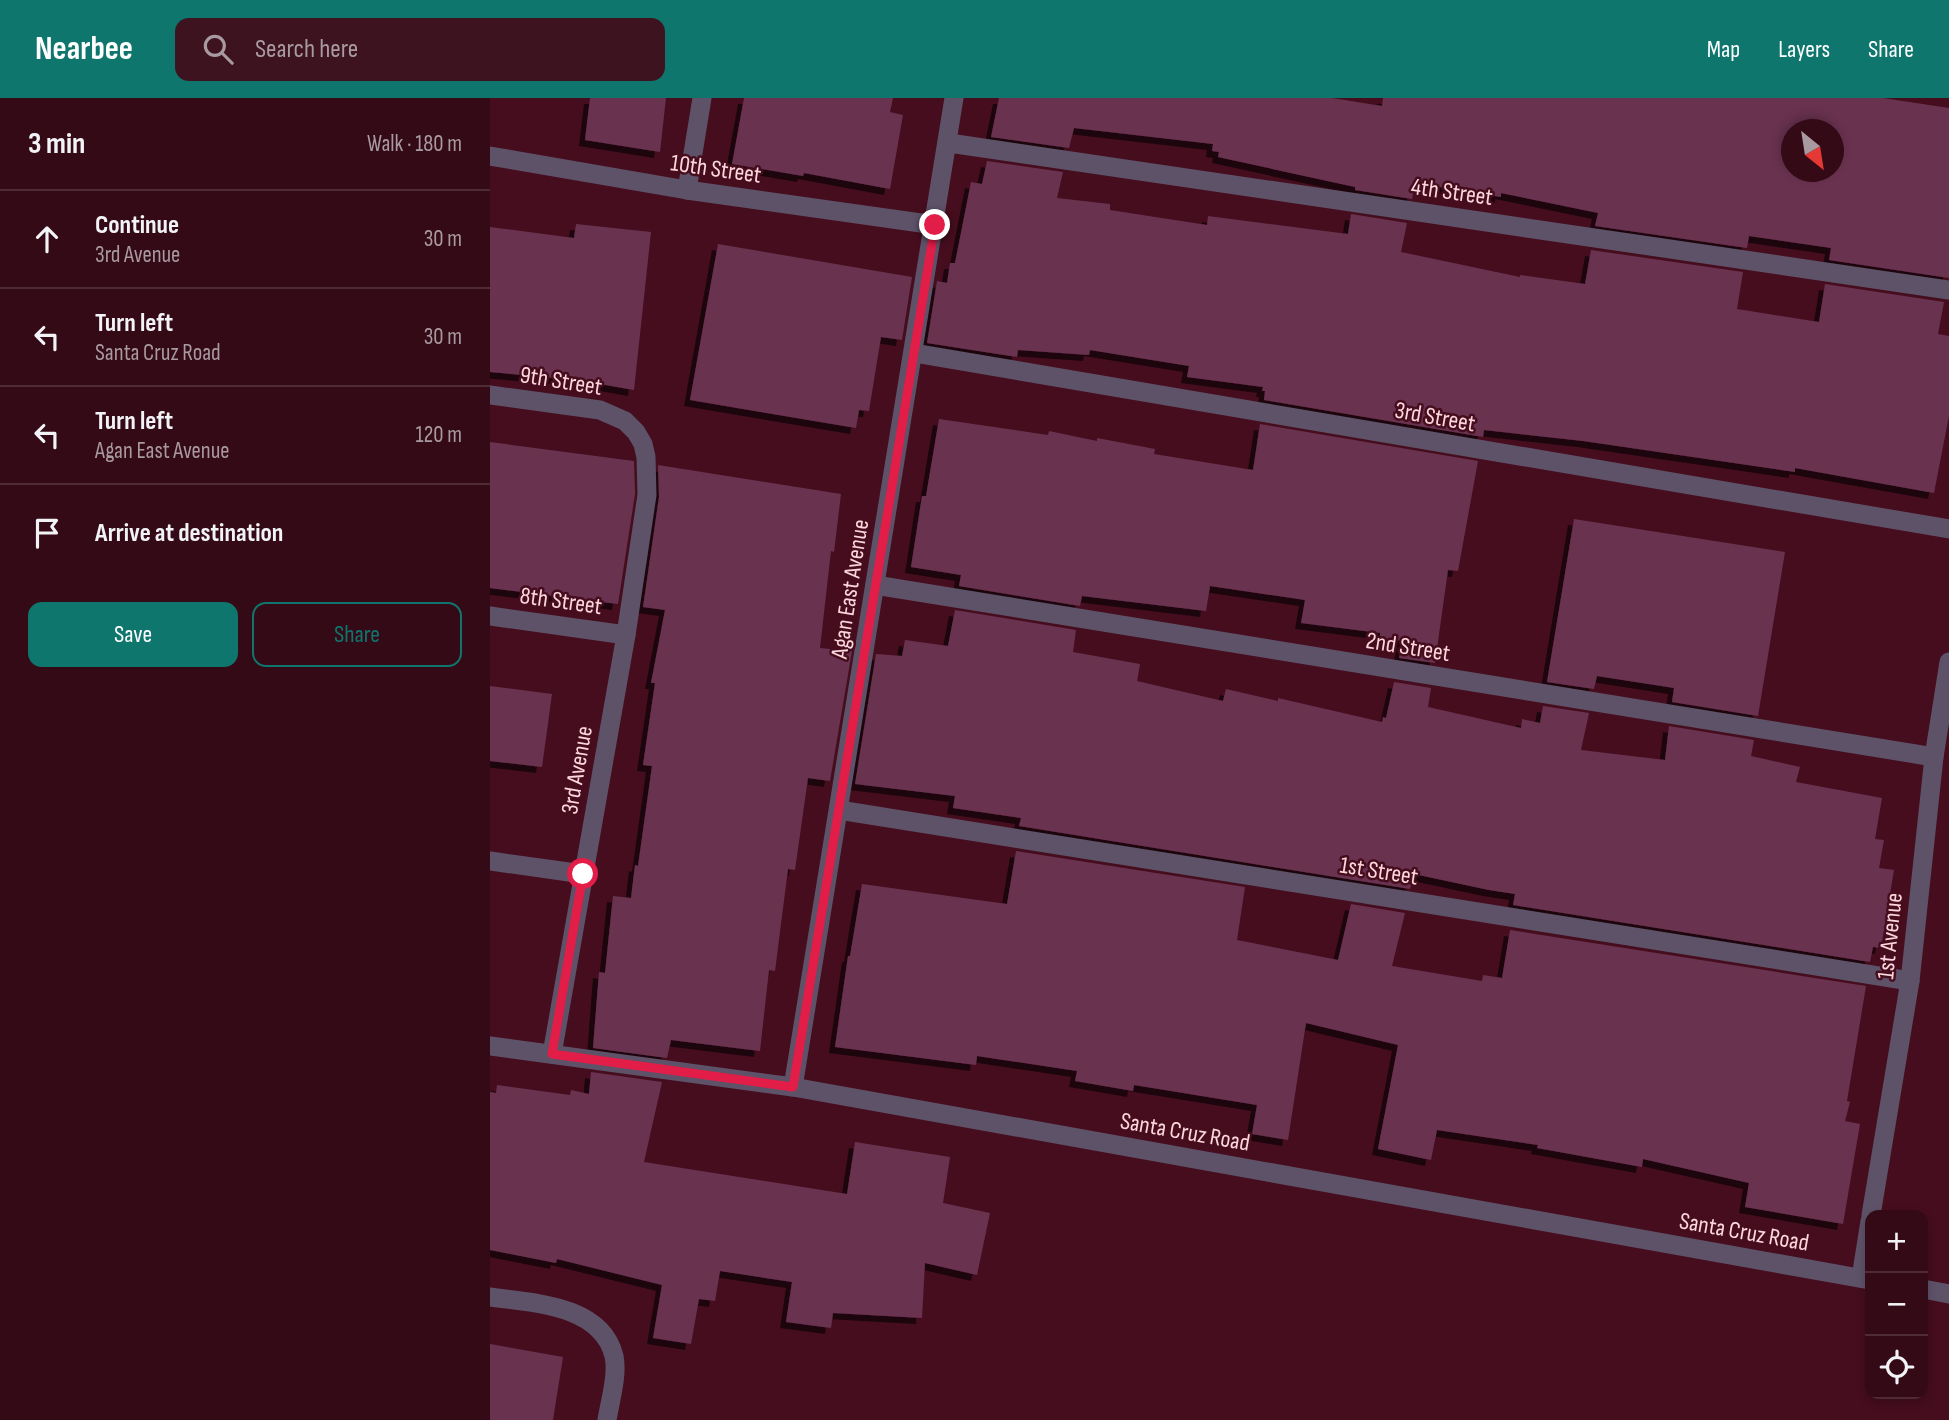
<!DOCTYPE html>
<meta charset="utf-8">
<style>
:root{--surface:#340a16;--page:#3c131f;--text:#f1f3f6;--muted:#a99aa1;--line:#4e2b35;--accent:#0f766e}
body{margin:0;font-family:"Sofia Sans Condensed",sans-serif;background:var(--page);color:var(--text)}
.controls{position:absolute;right:21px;bottom:21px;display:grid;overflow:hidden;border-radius:14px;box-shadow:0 4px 10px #0003}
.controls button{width:63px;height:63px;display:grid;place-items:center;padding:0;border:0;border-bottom:2px solid var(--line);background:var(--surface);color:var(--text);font:35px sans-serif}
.compass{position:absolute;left:1291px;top:21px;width:63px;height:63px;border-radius:50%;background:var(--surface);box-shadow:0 4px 10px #0003;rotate:150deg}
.stop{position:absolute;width:21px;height:21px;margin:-16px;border:5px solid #e11d48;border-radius:50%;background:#fff}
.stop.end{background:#e11d48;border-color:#fff;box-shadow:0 2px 7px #0008}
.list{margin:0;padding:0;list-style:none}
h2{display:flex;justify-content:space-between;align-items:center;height:91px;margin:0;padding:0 28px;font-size:30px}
h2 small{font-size:23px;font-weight:400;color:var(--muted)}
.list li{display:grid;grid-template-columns:46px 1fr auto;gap:21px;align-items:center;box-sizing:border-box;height:98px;padding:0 28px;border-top:2px solid var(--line)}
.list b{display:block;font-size:26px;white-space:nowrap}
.list p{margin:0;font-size:23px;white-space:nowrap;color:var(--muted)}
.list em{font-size:23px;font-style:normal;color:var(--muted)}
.actions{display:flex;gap:14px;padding:21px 28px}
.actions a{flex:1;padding:16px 0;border:2px solid var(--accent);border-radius:14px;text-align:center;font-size:24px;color:var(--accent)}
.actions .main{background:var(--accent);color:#fff}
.icon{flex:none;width:38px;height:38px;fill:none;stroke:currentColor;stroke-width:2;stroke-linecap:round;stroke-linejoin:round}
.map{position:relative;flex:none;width:1459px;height:1322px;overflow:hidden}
header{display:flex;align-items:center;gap:42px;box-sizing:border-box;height:98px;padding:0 35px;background:var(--accent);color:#fff}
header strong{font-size:33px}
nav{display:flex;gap:38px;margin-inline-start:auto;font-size:24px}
.search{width:490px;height:63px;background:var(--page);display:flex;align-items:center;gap:18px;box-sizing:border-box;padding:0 24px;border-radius:14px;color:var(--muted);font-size:26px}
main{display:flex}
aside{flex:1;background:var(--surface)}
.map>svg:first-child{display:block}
</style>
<header>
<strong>Nearbee</strong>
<div class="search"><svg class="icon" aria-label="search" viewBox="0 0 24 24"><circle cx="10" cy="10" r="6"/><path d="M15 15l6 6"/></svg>Search here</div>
<nav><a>Map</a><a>Layers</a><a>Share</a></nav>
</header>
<main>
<aside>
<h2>3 min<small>Walk · 180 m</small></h2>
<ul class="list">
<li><svg class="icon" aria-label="ahead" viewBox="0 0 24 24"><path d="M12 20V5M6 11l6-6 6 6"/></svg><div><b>Continue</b><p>3rd Avenue</p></div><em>30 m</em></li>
<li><svg class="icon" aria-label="left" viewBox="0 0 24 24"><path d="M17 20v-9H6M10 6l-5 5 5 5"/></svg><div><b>Turn left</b><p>Santa Cruz Road</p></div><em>30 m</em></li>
<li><svg class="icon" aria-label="left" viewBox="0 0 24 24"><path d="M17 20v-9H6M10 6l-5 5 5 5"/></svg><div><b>Turn left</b><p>Agan East Avenue</p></div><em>120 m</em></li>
<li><svg class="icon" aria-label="arrive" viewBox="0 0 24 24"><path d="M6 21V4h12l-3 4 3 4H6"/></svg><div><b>Arrive at destination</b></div></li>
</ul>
<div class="actions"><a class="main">Save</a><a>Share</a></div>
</aside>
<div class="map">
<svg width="1459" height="1322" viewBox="0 0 1459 1322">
<defs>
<filter id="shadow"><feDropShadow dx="-6" dy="6" stdDeviation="0" flood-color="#0009"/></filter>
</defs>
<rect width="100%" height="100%" fill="#460d1e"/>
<!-- building -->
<g fill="#693250" fill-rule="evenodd" filter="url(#shadow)">
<polygon points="100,0 176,0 170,54 95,42"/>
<polygon points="254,0 403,0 400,14 413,17 400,91 314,75 313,78 242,66"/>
<path d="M 509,0 L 842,0 L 892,8 L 893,0 L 1393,0 L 1459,10 L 1459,180 L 1339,162 L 1341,150 L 1259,138 L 1257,150 L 1105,128 L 1108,115 L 1011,95 L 1011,99 L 925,85 L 922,101 L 865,92 L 865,89 L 728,59 L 729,54 L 722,53 L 723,46 L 584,30 L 579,50 L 501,39 ZM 1301,32 L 1343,32 L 1343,74 L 1301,74 Z"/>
<polygon points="497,63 573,74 567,100 620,106 620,112 717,127 718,118 858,136 861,116 917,125 911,154 1030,179 1030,177 1095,186 1101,152 1253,174 1247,211 1329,224 1335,186 1454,204 1448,236 1459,238 1459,318 1444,395 1305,370 1305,374 1093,343 994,332 993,339 774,302 775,293 772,293 773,289 697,279 699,268 600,252 599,257 528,252 527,259 437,245 447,183 457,185 460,165 465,165 481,84 492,86"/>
<polygon points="86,126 161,134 144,292 87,282 0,274 0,129 84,140"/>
<polygon points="228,146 422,179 412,242 391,239 379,313 369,312 366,330 200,302"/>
<polygon points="449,321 558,337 559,333 607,343 607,340 665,351 664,356 763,372 770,326 988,363 968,473 958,472 945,565 909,560 913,543 890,540 890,535 811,525 815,502 720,488 716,513 592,498 590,508 469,488 471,477 421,469 432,398 436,398"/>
<polygon points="0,344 144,363 145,396 128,506 0,490"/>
<polygon points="168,367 351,396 344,454 341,453 330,550 362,553 340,683 318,680 305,772 298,771 285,873 279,872 270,953 181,942 177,960 103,950 109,874 115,875 123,798 141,800 145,767 148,768 162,668 153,667 165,585 161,585 175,512 153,509 169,399"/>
<polygon points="1084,421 1295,454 1268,618 1182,604 1184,590 1107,578 1104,591 1057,584"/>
<polygon points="465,512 586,532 583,554 650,566 647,583 733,603 736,591 788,603 788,600 892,624 893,619 896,620 904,584 941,590 938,609 1031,630 1032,621 1050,625 1053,608 1099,615 1091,652 1175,662 1179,628 1264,642 1261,658 1310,669 1306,684 1392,700 1385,741 1394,742 1389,770 1404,772 1391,850 1383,849 1380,864 1023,807 1025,796 999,792 924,776 920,791 529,728 531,720 463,710 465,698 365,686 386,556 412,558 415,542 458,548"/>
<polygon points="0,588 62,596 52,669 0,663"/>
<polygon points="526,753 755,789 747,842 848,862 861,806 915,815 902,868 992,883 993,877 1012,880 1020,832 1376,888 1357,1003 1360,1004 1355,1023 1370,1026 1353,1126 1255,1109 1259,1085 1153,1061 1152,1069 1047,1050 1048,1047 947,1032 941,1062 888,1051 908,947 816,925 798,1042 762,1036 767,1007 644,987 643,993 585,983 587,973 487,958 486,967 345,949 358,858 360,858 372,786 517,806"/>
<polygon points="101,974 172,984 154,1064 357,1096 365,1044 460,1059 453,1105 500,1115 487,1177 435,1165 432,1220 343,1215 341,1230 296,1224 302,1184 230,1173 225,1203 209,1201 201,1246 163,1240 172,1187 67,1161 66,1165 0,1152 0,994 6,995 7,987 80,997 81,992 99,996"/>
<polygon points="0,1246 73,1259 63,1322 0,1322"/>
</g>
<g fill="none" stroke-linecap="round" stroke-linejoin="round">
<!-- minor -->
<g stroke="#5e5269" stroke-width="19">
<polyline points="459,45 1459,192"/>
<polyline points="0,58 197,92 445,127"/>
<polyline points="197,92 212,0"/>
<polyline points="424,255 1459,431"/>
<polyline points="0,297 110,312 135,323 146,334 153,346 156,359 157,397 136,537 62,956"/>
<polyline points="385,487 1444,659"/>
<polyline points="0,518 136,537"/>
<polyline points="349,712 1420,883"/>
<polyline points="0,763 93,776"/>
<polyline points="303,989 464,0"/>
<polyline points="1381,1117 1420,883 1444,659 1459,564"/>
<polyline points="1371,1180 1380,1123"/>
<path d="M 0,1199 C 41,1205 111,1206 124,1258 C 128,1277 120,1303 117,1322"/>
</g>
<!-- tertiary -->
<g stroke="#5e5269" stroke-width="19">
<polyline points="0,948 303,989 1380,1182"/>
<polyline points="1433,1191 1459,1196"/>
</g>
</g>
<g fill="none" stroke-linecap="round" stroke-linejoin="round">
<!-- route -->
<polyline stroke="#e11d48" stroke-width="9" points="93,776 62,956 303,989 445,127"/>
</g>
<g text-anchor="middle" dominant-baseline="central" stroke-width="5" stroke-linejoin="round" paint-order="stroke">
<!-- street labels -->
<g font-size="24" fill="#fdd7dd" stroke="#460d1e">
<text transform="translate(226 71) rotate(8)">10th Street</text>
<text transform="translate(962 94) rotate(8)">4th Street</text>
<text transform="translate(71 283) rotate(9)">9th Street</text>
<text transform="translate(945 319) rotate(10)">3rd Street</text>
<text transform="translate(360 491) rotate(-81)">Agan East Avenue</text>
<text transform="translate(71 503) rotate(8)">8th Street</text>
<text transform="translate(918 549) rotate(9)">2nd Street</text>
<text transform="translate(87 672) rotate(-80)">3rd Avenue</text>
<text transform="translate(889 773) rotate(9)">1st Street</text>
<text transform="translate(1400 838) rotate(-84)">1st Avenue</text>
<text transform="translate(695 1034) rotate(10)">Santa Cruz Road</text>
<text transform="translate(1254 1134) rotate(10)">Santa Cruz Road</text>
</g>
</g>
</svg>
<div class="controls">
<button>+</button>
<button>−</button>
<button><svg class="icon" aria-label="locate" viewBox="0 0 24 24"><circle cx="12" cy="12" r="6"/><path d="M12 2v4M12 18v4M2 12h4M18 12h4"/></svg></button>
</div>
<svg class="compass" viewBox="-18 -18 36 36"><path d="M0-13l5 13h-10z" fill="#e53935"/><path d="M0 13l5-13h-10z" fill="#a99aa1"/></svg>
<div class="stop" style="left:93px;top:776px"></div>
<div class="stop end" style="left:445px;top:127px"></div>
</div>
</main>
